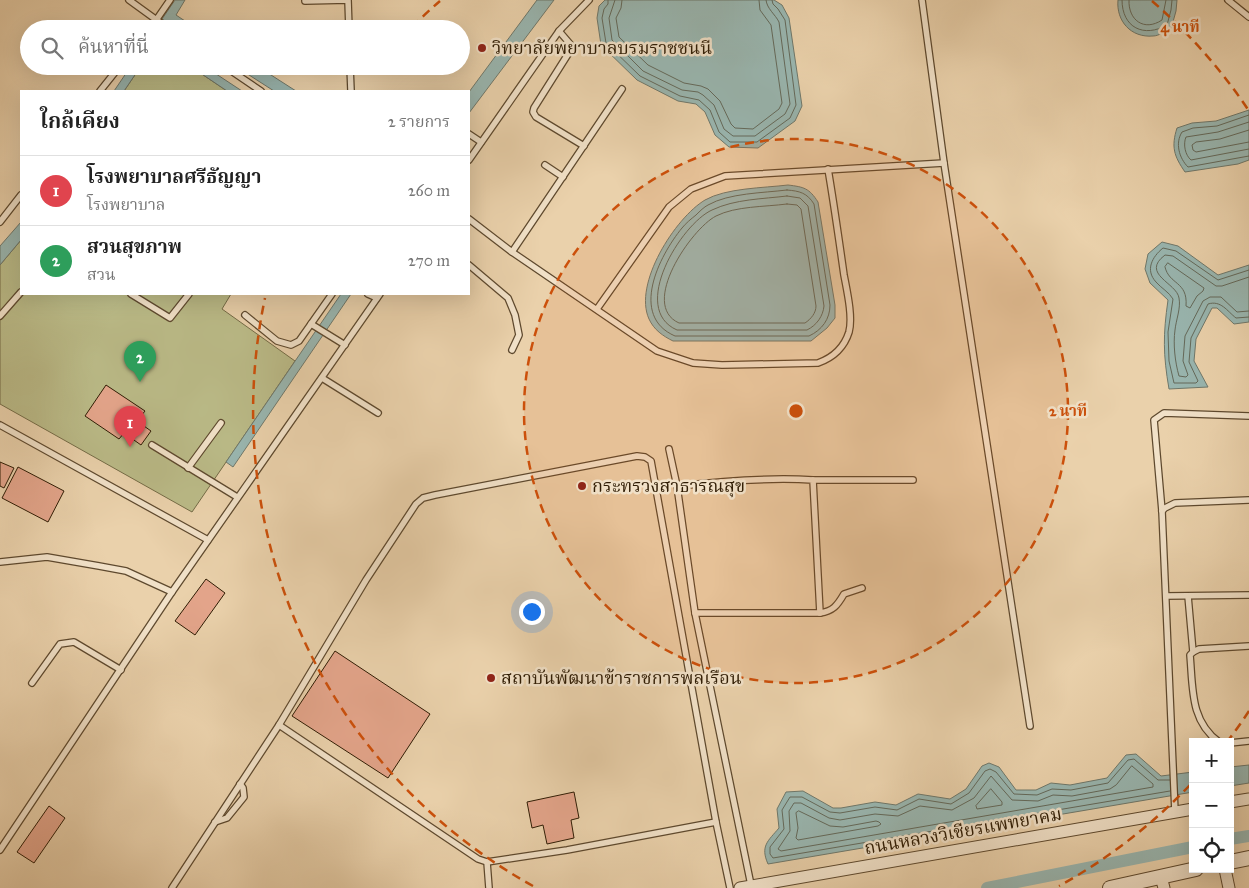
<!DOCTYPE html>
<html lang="th">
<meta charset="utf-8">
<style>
:root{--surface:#fff;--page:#f2f2f2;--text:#222;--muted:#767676;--line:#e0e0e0;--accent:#ea580c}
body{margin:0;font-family:"IM FELL Great Primer","Noto Serif Thai",serif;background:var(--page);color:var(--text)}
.controls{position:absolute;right:15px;bottom:15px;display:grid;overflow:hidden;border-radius:0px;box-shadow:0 5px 20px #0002}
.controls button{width:45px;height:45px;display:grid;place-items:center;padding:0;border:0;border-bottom:1px solid var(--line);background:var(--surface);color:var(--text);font:25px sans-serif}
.you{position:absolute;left:531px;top:611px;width:18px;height:18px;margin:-12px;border:4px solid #fff;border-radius:50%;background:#1a73e8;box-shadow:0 0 0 8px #1a73e833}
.badge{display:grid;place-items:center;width:32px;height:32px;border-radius:50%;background:var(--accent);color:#fff;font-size:16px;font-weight:700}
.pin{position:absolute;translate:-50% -41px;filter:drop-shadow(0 1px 2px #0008)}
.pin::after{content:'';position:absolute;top:26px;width:18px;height:15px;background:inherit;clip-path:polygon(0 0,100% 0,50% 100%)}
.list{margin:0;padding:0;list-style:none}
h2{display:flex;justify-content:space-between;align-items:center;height:65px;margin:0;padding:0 20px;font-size:21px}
h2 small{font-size:16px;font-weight:400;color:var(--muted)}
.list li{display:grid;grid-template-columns:32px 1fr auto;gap:15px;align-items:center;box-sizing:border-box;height:70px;padding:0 20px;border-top:1px solid var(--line)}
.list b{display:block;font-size:19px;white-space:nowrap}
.list p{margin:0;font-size:16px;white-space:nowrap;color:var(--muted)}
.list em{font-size:16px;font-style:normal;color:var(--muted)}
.icon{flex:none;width:28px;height:28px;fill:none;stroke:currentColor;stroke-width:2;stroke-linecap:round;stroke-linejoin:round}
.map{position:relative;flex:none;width:1249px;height:888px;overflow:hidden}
.search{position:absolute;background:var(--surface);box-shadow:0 5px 20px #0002;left:20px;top:20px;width:450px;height:55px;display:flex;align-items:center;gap:12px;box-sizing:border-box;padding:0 18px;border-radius:28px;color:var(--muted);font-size:19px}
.panel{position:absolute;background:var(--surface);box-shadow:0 5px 20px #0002;left:20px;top:90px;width:450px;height:205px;border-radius:0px}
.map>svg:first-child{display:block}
</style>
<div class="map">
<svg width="1249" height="888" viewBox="0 0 1249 888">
<rect width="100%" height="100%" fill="#ead1ab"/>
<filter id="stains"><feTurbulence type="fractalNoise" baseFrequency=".004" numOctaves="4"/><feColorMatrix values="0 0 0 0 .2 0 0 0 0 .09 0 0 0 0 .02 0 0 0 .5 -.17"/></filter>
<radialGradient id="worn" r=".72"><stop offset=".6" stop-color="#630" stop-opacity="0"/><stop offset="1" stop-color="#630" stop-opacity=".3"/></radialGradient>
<!-- green -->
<g fill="#baba87" stroke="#746b46">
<polygon points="141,66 190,66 227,91 124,91"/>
<polygon points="21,240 21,294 231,294 222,309 295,361 192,512 0,404 0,265"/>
</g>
<!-- water -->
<g fill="#99b6b0" stroke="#6f786b">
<polygon points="175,0 185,0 176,15 197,29 177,29 162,19"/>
<polygon points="537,0 554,0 469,113 469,92"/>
<polygon points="605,0 774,0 782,5 789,18 802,106 795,121 758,148 729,147 715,135 705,112 696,104 678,101 637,80 601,45 597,18 599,6"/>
<path d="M 1118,0 L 1177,0 L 1176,11 L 1171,29 C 1165,31 1159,36 1153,36 C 1131,38 1116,21 1118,0 Z"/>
<polygon points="131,66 141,66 124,91 114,91"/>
<polygon points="190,66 204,66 242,91 227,91"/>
<polygon points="235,66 257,66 296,91 274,91"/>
<path d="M 1249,110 L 1249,160 L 1238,164 L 1185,172 C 1174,156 1171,147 1177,128 L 1192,123 L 1216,121 Z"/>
<path d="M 788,185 C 804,187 809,188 818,202 L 835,305 L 835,318 L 827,328 L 811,341 L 673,341 C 663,336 654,330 649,319 C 633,284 675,218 705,200 C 726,188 763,188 788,185 Z"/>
<polygon points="21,222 21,240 0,265 0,246"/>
<path d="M 1162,242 L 1178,246 L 1218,275 L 1249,265 L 1249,322 L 1234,324 L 1217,308 L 1212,308 L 1196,339 L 1194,361 L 1208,387 L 1169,389 C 1163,354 1163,335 1168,300 L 1150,283 L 1145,269 L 1148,254 Z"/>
<polygon points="341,294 351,294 233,467 226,462"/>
<path d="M 1136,754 L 1161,776 L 1193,772 L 1193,792 L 768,864 C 760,846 768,841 779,828 L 777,809 L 786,792 L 803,791 L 833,808 L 841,808 L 875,802 L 896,805 L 918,794 L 950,799 L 966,789 L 982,766 L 989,763 L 999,767 L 1016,790 L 1036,790 L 1051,783 L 1070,785 L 1107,778 L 1126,755 Z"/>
<polygon points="1249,765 1249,783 1230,786 1230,767"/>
</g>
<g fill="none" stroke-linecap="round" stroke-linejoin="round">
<!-- shore -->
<g stroke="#64695a" stroke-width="1">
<polyline points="608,0 608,4 604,9 602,18 606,43 640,76 680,96 699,100 710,110 719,132 730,142 757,142 790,118 796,105 785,20 778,9 773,4 772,0"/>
<path d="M 615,0 L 609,18 L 612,40 L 643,71 L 682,90 L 698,92 L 703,95 L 714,105 L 724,129 L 733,136 L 755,136 L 785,114 L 790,104 L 779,22 C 775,14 767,9 766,0"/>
<polyline points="622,0 621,8 616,18 619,37 648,65 684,83 701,86 708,89 720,101 731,124 735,128 753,129 779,109 782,103 771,25 760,10 759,0"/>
<path d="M 1122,0 C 1122,28 1144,38 1167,25 L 1171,10 L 1172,0"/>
<path d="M 1129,0 C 1128,20 1144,32 1162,20 L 1166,0"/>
<path d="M 1249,115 L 1217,126 L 1193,128 L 1182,132 C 1175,143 1179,158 1188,167 L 1249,156"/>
<path d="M 1249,122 L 1218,132 L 1186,137 C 1183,144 1185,155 1191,160 L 1249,149"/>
<polyline points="1249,130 1220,139 1196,142 1192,145 1193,150 1196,152 1249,142"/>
<path d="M 787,190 C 800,191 807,193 814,204 L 830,305 C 830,319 822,330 809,336 L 675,336 C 629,316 659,256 682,228 C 686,223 691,219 696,215 C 700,211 704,207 708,205 C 729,193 763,193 787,190 Z"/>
<path d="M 787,196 L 800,198 L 808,206 L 824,306 C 823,316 817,325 807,330 L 677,330 C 629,309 681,224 712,210 C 735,199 763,199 787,196 Z"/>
<path d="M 787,204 L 797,205 L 801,209 L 816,306 C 816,313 811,319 805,323 L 679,323 C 639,305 691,229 716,216 C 736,206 764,207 787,204 Z"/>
<path d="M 1168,263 L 1204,288 L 1203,291 L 1197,296 L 1190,308 L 1186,306 C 1188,281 1169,285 1165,267 Z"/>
<path d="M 1249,270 L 1218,280 L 1176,251 L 1163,248 C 1152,257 1145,270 1156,282 C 1161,288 1169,292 1173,299 L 1168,332 L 1169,361 L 1174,383 L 1196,383 L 1198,381 L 1189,362 L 1191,338 L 1208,304 C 1221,300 1227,311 1236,318 L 1249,317"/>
<path d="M 1249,277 L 1222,286 L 1216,286 L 1173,256 L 1165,255 C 1140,274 1177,283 1179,298 C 1181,308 1176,320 1175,330 C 1173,344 1175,362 1179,376 L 1186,377 L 1188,375 L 1183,361 L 1185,336 L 1203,301 L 1210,297 L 1221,297 L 1237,312 L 1249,311"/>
<polygon points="1132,766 1153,784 1153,787 781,851 778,849 790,831 789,811 794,803 801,803 829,818 840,820 875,814 898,816 920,806 952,810 974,798 991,776 1012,800 1038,801 1053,795 1072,796 1110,789 1116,785"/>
<polyline points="1170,780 1158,780 1134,759 1128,760 1108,783 1071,790 1052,789 1037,795 1014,794 996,772 990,769 985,771 969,793 951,804 919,799 897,810 875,807 840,813 830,812 802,797 790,797 782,810 784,829 770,847 770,854 773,858 1170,791"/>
<polygon points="991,789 1002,802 1002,805 977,809 976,806"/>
<polygon points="799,811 830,826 843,827 876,821 879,822 881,824 878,826 798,840 796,838 798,828 796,813"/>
</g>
<!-- canal -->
<g stroke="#99b6b0" stroke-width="12">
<polyline points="1230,839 1249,836"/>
<polyline points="987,888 1193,847"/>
</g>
</g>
<!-- building -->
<g fill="#e4a58b" stroke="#2f1c04">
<polygon points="106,385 145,411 137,421 151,431 141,445 124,433 119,439 85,416"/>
<polygon points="0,462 14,468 4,488 0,486"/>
<polygon points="18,467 64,491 48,522 2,498"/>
<polygon points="206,579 225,593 195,635 175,621"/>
<polygon points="335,651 430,714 388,778 292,716"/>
<polygon points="574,792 579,818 571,820 574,838 547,844 543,825 532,828 527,802"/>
<polygon points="49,806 65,818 34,863 17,852"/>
</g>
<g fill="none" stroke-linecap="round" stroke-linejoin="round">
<defs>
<g id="service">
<polyline points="129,0 169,29"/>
<polyline points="922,0 944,163 1030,726"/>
<polyline points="1228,0 1249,17"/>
<polyline points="305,1 348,0 349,29"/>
<polyline points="150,29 170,0"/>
<polyline points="559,31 571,45 570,51 534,108 533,112 536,117 584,146"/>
<polyline points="224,66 261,91"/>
<polyline points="350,66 351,91"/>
<polyline points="100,91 120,66"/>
<polyline points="469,134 481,142"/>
<polyline points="469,160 559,31 589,0"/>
<polyline points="545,165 563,177"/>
<path d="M 469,219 L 512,252 L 657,351 L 693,363 L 722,365 L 818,363 C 832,358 844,348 849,332 C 853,317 847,291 844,275 C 839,240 834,204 828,169"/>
<polyline points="0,222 21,195"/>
<polyline points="512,252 622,89"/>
<polyline points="469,265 508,298 515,315 519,335 512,350"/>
<polyline points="131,294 170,318 189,294"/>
<polyline points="368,294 377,298"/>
<polyline points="597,309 669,207 691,189 725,176 944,163"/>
<polyline points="245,315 277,341 291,345 299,341 332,294"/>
<polyline points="0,316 21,292"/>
<polyline points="311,324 345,345"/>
<polyline points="322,378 378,413"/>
<polyline points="0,425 208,540"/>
<polyline points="152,445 237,497"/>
<polyline points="669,449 677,486 695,613 751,885"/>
<polyline points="188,468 221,423"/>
<polyline points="813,480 913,480"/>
<path d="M 677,486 C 722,481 768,477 813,480 L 820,613"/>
<polyline points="1162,511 1165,508 1175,503 1249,500"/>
<polyline points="0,562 47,557 99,566 126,571 172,592"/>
<polyline points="1166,596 1249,595"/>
<path d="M 1188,596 L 1193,652 L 1190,655 C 1193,688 1190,721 1219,742"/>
<path d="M 695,613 L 820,613 C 833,611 837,606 844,594 L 862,588"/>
<polyline points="1193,652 1199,649 1249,646"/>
<polyline points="32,683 60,644 74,642 121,670"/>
<polyline points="279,725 478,859 487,862 567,850 716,822"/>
<polyline points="1230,743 1249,741"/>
<polyline points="1175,812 1162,511 1154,420 1164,413 1249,416"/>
<polyline points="215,822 227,818 244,797 243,788 240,784"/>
<polyline points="0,850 172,592 380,294"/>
<polyline points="487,862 489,888"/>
<polyline points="172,888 279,725 366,580 416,504 423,498 435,495 637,456 645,457 651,461 716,822 730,888"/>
</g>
<g id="minor">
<polyline points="1230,802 1249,799"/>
<polyline points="1225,869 1229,888"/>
<polyline points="1161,877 1164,888"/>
<polyline points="740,888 1193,809"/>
</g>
<g id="tertiary">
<polyline points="1230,862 1249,858"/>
<polyline points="1110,888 1196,869"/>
</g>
</defs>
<!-- service casing -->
<use href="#service" stroke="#5e492e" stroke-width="8"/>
<!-- minor casing -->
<use href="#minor" stroke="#5e492e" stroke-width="13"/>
<!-- tertiary casing -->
<use href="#tertiary" stroke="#5e492e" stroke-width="16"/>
<!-- service -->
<use href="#service" stroke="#f1e1c8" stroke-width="5.5"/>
<!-- minor -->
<use href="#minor" stroke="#f1e1c8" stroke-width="11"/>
<!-- tertiary -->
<use href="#tertiary" stroke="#f1e1c8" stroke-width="14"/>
</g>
<!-- distance rings -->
<circle cx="796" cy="411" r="272" fill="#cc500b" fill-opacity=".12"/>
<g fill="none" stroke="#cc500b" stroke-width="2.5" stroke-dasharray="9 6">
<circle cx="796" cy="411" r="272"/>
<path d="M1249 711A543 543 0 0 1 1227 742M1190 785A543 543 0 0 1 1059 886M533 886A543 543 0 0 1 265 298M412 27A543 543 0 0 1 440 1M1152 1A543 543 0 0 1 1249 111"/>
</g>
<!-- markers -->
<g fill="#8f2418" stroke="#f1e1c8" stroke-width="2">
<circle cx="482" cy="48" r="5"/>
<circle cx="582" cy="486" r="5"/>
<circle cx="491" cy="678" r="5"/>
</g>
<g text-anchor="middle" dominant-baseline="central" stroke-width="5" stroke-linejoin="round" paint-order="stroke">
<!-- poi labels -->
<g font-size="18" fill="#2f1c04" stroke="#f1e1c8" text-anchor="start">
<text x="492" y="48">วิทยาลัยพยาบาลบรมราชชนนี</text>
<text x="592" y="486">กระทรวงสาธารณสุข</text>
<text x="501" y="678">สถาบันพัฒนาข้าราชการพลเรือน</text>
</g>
<!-- street labels -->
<g font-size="18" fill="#2f1c04" stroke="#f1e1c8">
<text transform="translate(963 831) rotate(-10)">ถนนหลวงวิเชียรแพทยาคม</text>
</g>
</g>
<circle cx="796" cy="411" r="8" fill="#cc500b" stroke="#f1e1c8" stroke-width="2.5"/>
<g font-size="15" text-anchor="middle" font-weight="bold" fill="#cc500b" stroke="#f1e1c8" stroke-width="5" stroke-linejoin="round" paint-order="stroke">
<text x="1180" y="32">4 นาที</text>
<text x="1068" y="416">2 นาที</text>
</g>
<rect width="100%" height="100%" filter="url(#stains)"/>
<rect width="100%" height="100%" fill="url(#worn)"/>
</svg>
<div class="controls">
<button>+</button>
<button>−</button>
<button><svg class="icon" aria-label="locate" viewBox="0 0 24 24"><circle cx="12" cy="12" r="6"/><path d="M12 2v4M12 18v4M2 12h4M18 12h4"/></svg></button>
</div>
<div class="you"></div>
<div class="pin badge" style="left:130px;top:447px;background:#e0444e">1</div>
<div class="pin badge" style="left:140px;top:382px;background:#2e9e5b">2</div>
<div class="search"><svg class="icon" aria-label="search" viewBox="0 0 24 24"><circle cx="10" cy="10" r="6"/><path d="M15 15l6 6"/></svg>ค้นหาที่นี่</div>
<section class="panel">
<h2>ใกล้เคียง<small>2 รายการ</small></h2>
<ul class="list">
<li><span class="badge" style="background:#e0444e">1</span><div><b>โรงพยาบาลศรีธัญญา</b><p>โรงพยาบาล</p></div><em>260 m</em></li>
<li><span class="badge" style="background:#2e9e5b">2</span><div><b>สวนสุขภาพ</b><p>สวน</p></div><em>270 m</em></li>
</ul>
</section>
</div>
